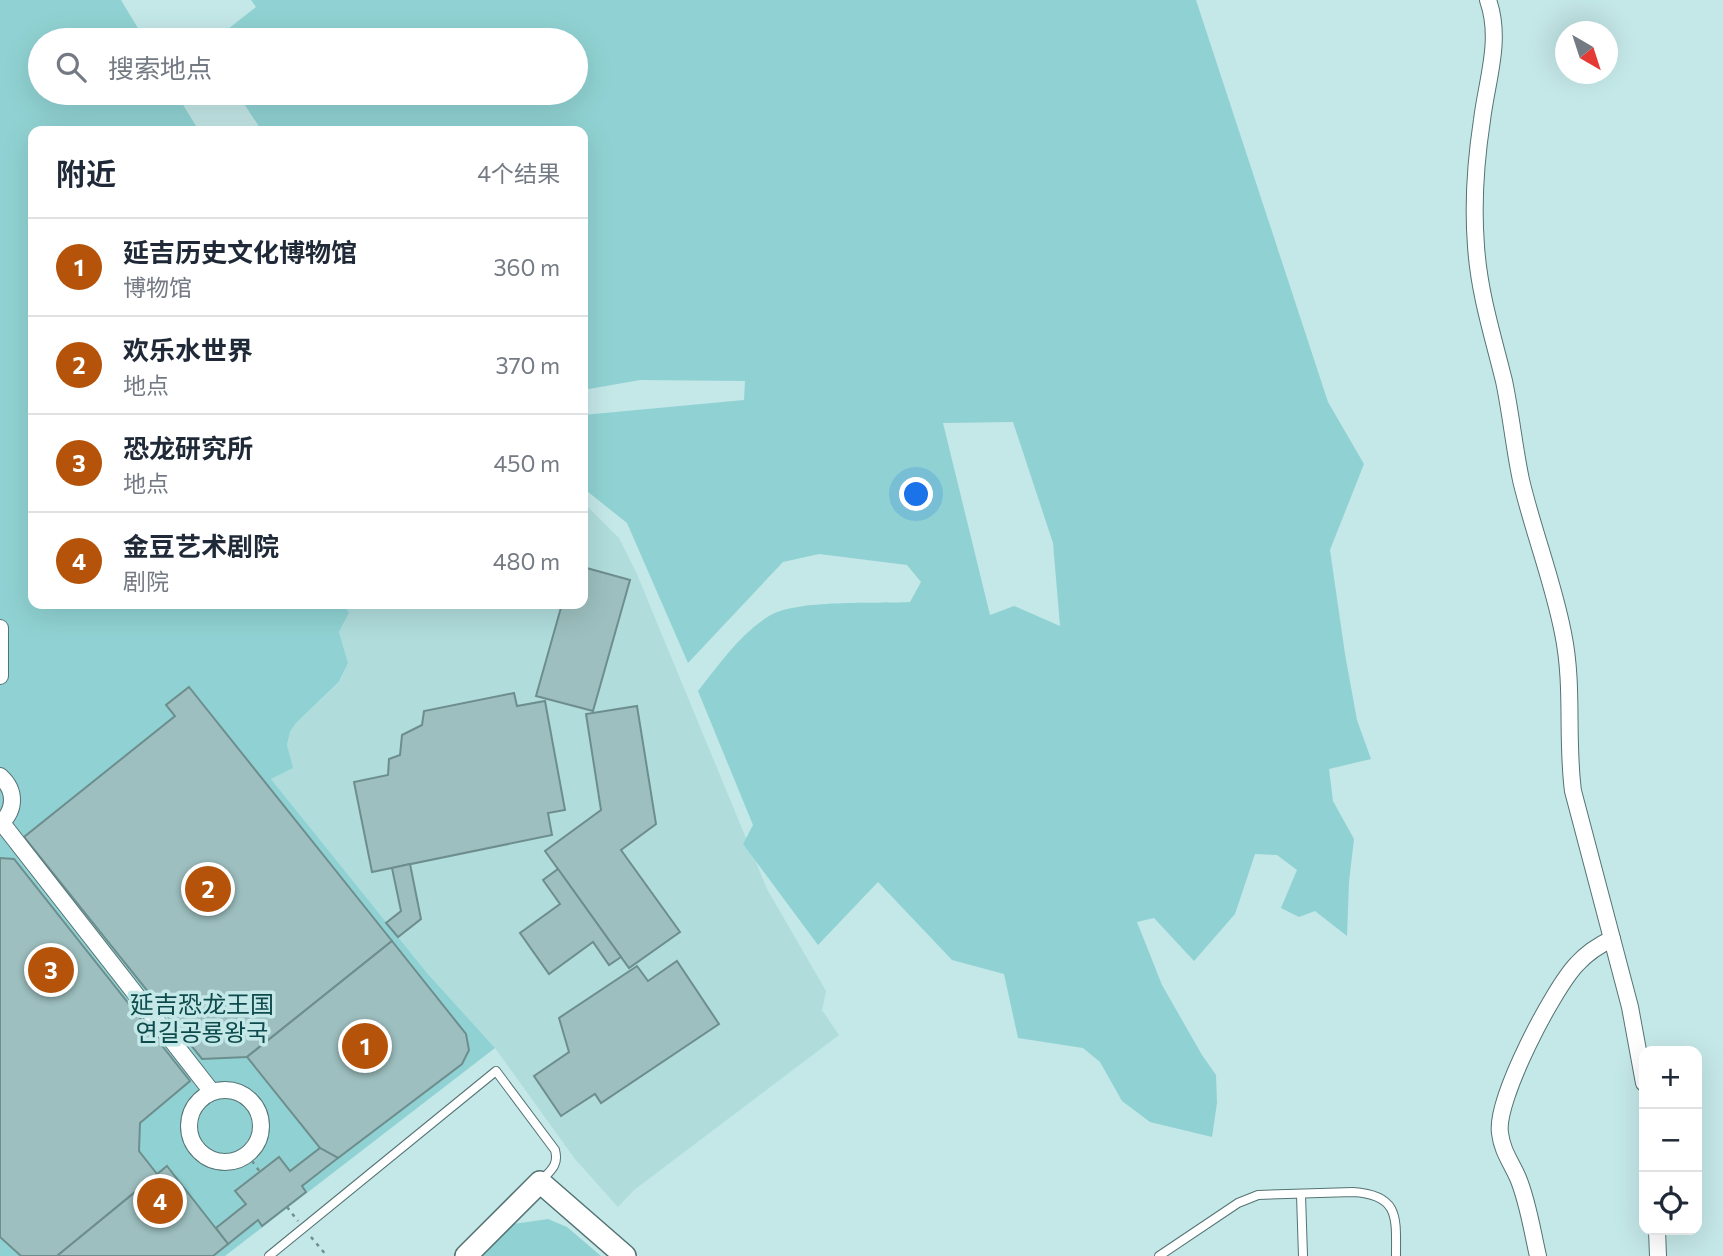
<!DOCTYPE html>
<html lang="zh">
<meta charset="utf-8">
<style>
:root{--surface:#fff;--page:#f2f2f3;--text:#1f2937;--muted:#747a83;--line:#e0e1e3;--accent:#b45309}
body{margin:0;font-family:Commissioner,"Noto Sans SC","Noto Sans KR",sans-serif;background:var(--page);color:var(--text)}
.controls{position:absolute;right:21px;bottom:21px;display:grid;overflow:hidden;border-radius:14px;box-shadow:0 7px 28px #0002}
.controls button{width:63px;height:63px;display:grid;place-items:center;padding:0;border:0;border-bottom:2px solid var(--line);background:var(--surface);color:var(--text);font:35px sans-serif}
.compass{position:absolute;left:1555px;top:21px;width:63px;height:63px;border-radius:50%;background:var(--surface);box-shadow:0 7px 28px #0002;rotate:141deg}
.you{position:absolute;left:917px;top:495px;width:24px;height:24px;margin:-18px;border:5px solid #fff;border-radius:50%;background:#1a73e8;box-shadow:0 0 0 10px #1a73e833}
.badge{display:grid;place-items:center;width:46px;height:46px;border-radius:50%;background:var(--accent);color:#fff;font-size:23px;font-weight:700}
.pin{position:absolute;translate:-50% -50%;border:4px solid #fff;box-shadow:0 2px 7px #0006}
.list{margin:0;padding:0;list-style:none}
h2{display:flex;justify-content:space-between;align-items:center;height:91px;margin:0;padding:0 28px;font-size:30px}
h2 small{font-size:23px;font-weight:400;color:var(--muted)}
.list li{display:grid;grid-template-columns:46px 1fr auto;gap:21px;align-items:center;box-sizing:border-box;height:98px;padding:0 28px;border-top:2px solid var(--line)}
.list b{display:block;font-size:26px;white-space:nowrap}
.list p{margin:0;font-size:23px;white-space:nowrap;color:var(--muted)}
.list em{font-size:23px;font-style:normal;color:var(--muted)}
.icon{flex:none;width:38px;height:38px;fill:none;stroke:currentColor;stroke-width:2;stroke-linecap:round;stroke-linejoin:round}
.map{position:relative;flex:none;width:1723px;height:1256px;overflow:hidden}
.search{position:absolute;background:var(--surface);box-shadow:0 7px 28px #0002;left:28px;top:28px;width:560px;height:77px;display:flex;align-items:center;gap:18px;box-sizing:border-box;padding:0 24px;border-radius:38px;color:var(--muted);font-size:26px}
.panel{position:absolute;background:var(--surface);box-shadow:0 7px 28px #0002;left:28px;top:126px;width:560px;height:483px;border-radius:14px}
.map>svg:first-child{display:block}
</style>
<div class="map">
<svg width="1723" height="1256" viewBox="0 0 1723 1256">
<rect width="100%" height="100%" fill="#c4e7e7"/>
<!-- built -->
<polygon fill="#b0dcdc" points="583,502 619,538 636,572 767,889 826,991 822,1010 839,1035 634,1190 618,1207 575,1159 495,1048 427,973 271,779 292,768 287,745 290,732 296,723 339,683 348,663 339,632 349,613 344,604 583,604"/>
<!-- green -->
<g fill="#90d2d3" fill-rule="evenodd">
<polygon points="0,0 121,0 145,40 40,40 40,93 176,93 199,131 33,131 33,604 344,604 349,613 339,632 348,663 339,682 296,723 290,732 287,745 293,768 271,779 427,973 495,1048 225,1256 0,1256"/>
<path d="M 251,0 L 1196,0 L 1328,402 L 1364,464 L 1330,550 L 1345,654 L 1357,720 L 1371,759 L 1329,769 L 1333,801 L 1354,839 L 1349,882 L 1347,936 L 1315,911 L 1299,917 L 1281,908 L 1297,870 L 1277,855 L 1255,854 L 1235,914 L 1194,961 L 1154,918 L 1137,922 L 1162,985 L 1202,1055 L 1216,1075 L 1217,1103 L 1212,1137 L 1150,1122 L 1122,1101 L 1100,1062 L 1083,1048 L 1018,1038 L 1004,974 L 952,960 L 878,882 L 818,945 L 743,844 L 753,825 L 698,691 C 719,665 739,635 769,616 C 797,599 875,604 910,602 L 921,582 L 907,565 L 819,554 L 783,562 L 688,663 L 627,523 L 583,488 L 583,415 L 744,400 L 745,381 L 640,380 L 583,390 L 583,131 L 262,131 L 237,93 L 576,93 L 576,40 L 214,40 L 256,7 ZM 1013,422 L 1053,543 L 1060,626 L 1014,606 L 990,615 L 943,423 Z"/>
<polygon points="548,1219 567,1227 601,1256 477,1256 507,1225"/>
</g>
<!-- building -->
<g fill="#9dbfbf" stroke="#6e8e8e" stroke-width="2">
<polygon points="583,567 630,580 593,711 536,696 562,604 583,604"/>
<polygon points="189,687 392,941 247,1057 202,1059 24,837 175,716 166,705"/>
<polygon points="514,693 517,706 545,701 565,810 548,813 552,835 372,872 354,782 388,775 389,759 400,755 402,735 422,725 424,711"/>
<polygon points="637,706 656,824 621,850 680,932 629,968 545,851 601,810 586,714"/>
<polygon points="0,858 14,859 190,1081 140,1123 139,1151 157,1174 57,1256 21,1256 0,1237"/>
<polygon points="410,864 421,919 398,937 386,923 401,911 392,868"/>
<polygon points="558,869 621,957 609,965 593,942 549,974 520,933 560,904 543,880"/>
<polygon points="392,941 466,1034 469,1050 462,1064 338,1158 320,1148 247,1057"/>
<polygon points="677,961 719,1024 601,1103 595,1094 561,1116 534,1076 569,1052 559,1018 637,966 648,981"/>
<polygon points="320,1148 338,1158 302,1186 306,1192 262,1226 258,1220 228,1244 216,1228 246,1204 235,1191 279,1157 290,1171"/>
<polygon points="167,1166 228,1244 213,1256 57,1256"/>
</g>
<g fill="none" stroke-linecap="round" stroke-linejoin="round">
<defs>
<g id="lane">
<polyline points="1301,1195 1303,1256"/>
<path d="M 269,1256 L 496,1071 L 555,1150 C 559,1165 551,1170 542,1180"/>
<path d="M 1159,1256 L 1238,1203 L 1258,1195 L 1353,1192 C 1400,1195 1396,1218 1396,1256"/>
</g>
<g id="street">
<path d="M 1488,0 C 1502,40 1487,79 1482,120 C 1476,159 1473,207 1476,246 C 1479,293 1493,336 1504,381 C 1511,414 1514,447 1521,480 C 1533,531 1553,581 1563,633 C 1574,686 1566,738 1573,791 L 1630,1007 L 1644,1083"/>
<polyline points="0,628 0,676"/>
<path d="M 0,776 C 16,790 16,810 0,824"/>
<polyline points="2,823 212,1092"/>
<circle cx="225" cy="1126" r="36"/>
<polyline points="1657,1230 1658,1256"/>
<path d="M 1538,1256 C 1532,1230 1528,1202 1518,1178 C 1511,1162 1502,1151 1500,1133 C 1495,1100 1553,989 1577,964 C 1587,953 1599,945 1612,939"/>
</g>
<polyline id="secondary" points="466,1256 540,1182 625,1256"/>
</defs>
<!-- lane casing -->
<use href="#lane" stroke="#547374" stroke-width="10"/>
<!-- street casing -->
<use href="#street" stroke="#547374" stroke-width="18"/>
<!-- secondary casing -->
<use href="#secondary" stroke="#547374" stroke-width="24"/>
<!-- path -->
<g stroke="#738d8d" stroke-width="2.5" stroke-dasharray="3.5 5" stroke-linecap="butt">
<polyline points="247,1154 260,1172"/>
<polyline points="287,1207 298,1221"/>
<polyline points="311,1237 327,1256"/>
</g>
<!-- lane -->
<use href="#lane" stroke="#fff" stroke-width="8"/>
<!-- street -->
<use href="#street" stroke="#fff" stroke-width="16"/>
<!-- secondary -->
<use href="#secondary" stroke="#fff" stroke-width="21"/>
</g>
<g text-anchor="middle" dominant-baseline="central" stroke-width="7" stroke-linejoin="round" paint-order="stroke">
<!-- park labels -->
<g font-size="24" fill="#0c4a4b" stroke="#c4e7e7">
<text x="202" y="1003">延吉恐龙王国<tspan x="202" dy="28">연길공룡왕국</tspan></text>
</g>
</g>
</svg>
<div class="controls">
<button>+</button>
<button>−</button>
<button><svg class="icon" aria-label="locate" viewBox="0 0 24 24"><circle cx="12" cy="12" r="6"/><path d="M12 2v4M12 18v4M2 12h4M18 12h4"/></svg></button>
</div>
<svg class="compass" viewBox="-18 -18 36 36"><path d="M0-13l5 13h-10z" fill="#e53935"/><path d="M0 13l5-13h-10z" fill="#747a83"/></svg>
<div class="you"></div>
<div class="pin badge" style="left:365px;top:1046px">1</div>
<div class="pin badge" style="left:208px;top:889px">2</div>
<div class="pin badge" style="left:51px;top:970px">3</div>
<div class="pin badge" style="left:160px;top:1201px">4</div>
<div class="search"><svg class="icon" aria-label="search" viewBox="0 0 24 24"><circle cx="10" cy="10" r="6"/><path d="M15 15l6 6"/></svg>搜索地点</div>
<section class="panel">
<h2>附近<small>4个结果</small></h2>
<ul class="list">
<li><span class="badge">1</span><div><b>延吉历史文化博物馆</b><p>博物馆</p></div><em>360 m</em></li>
<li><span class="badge">2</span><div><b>欢乐水世界</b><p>地点</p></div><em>370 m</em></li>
<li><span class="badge">3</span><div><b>恐龙研究所</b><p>地点</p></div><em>450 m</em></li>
<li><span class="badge">4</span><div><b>金豆艺术剧院</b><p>剧院</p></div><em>480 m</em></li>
</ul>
</section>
</div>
